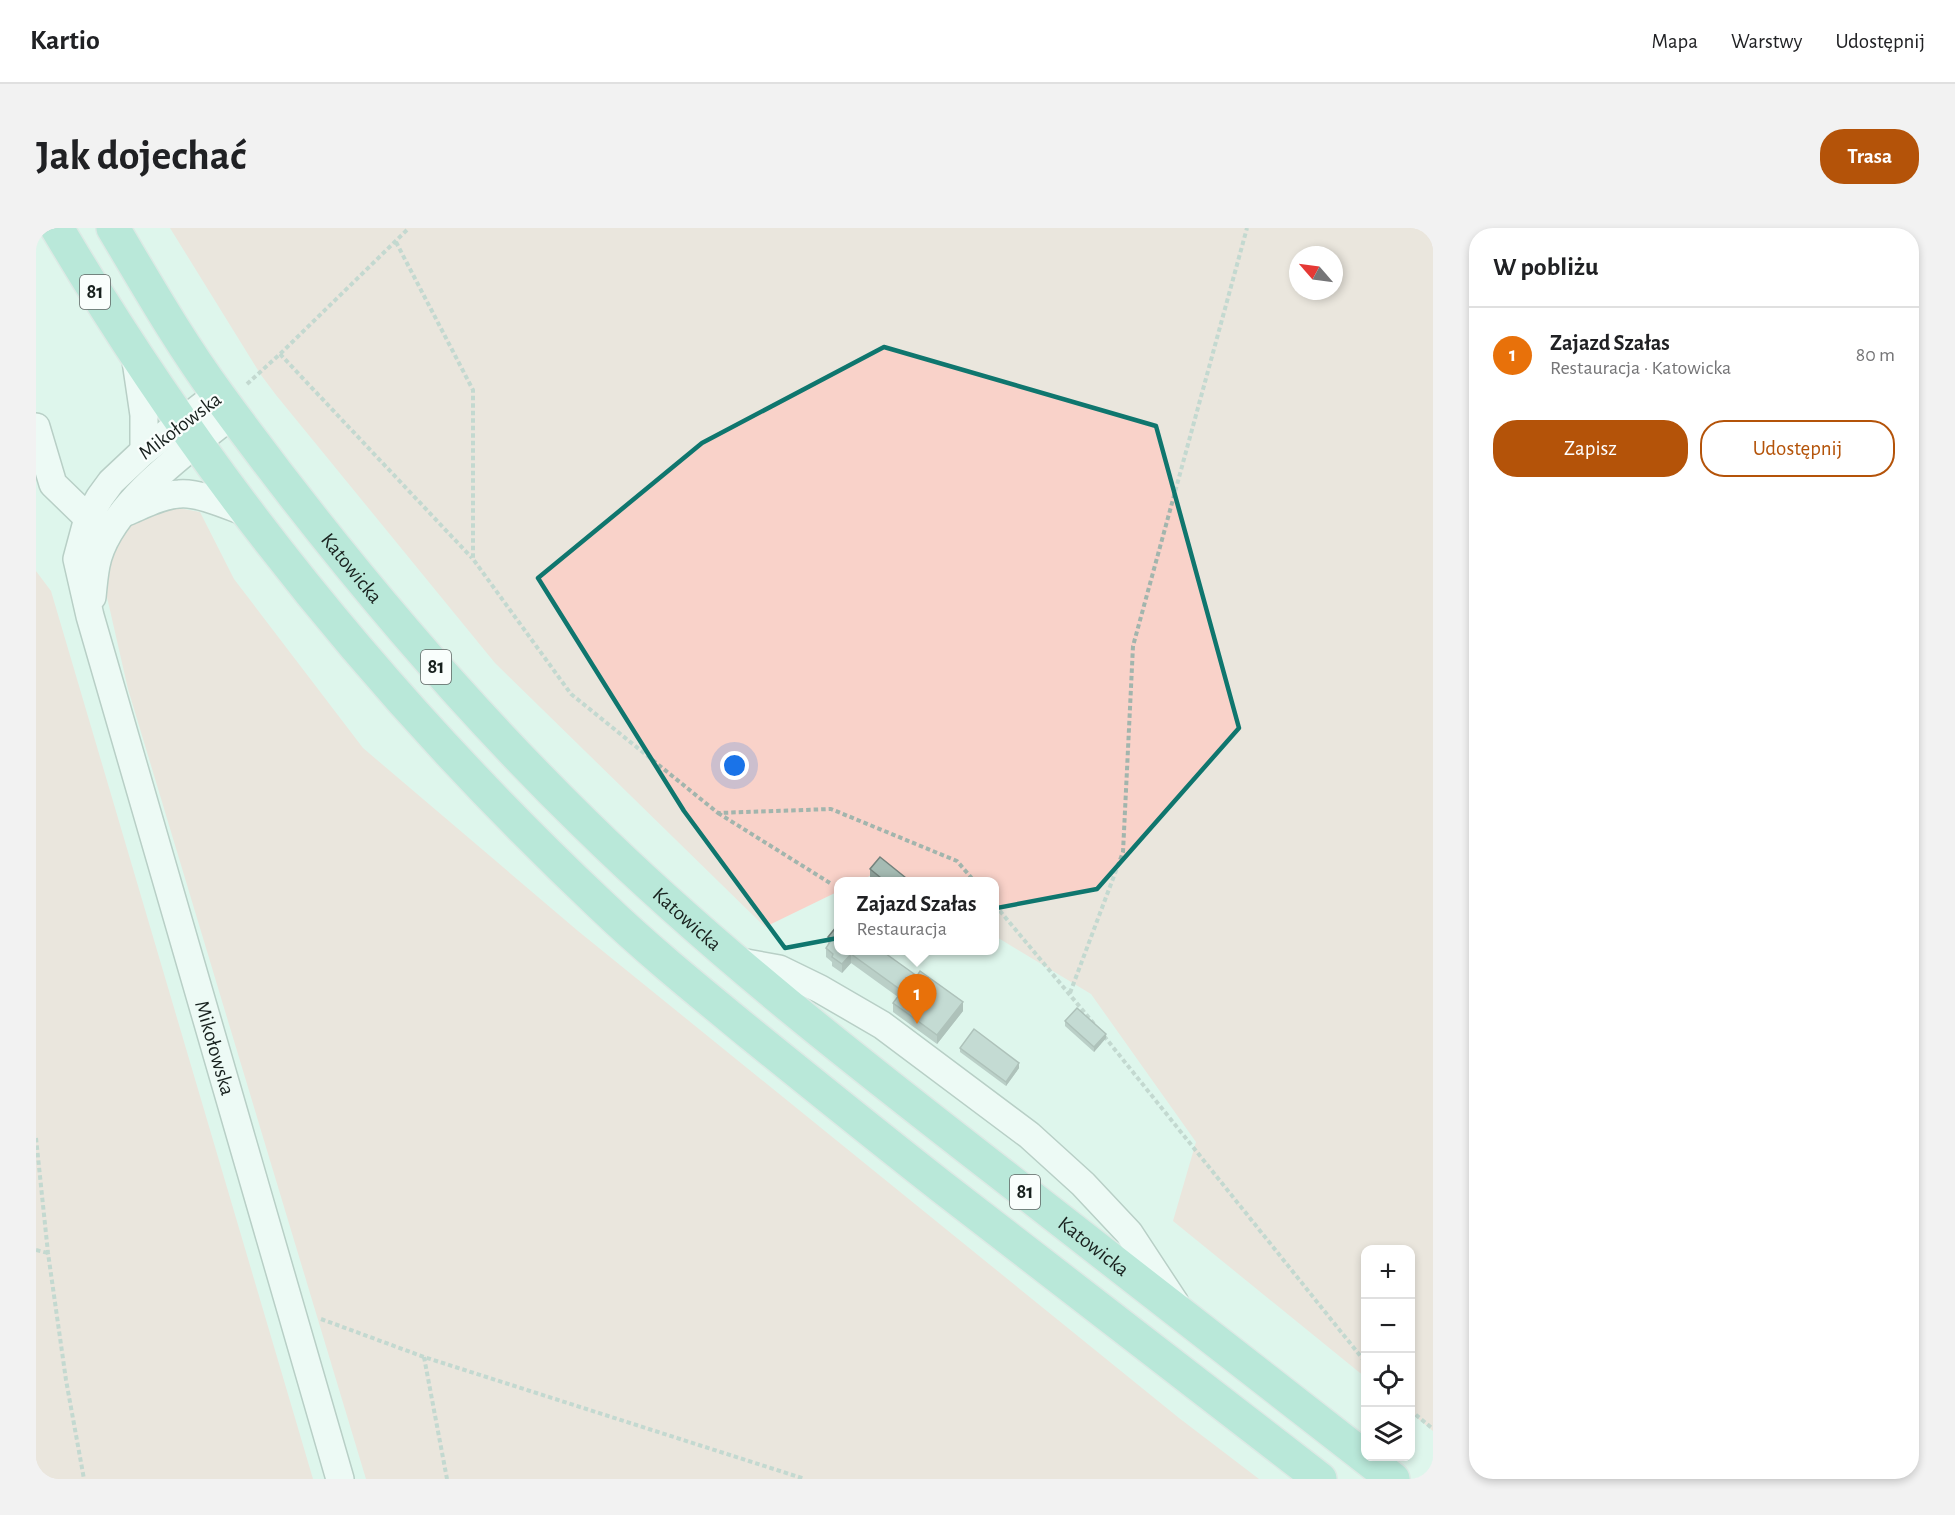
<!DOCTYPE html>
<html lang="pl">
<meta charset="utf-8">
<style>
:root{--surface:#fff;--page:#f2f2f2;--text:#202124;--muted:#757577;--line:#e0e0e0;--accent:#b45309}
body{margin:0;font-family:"Alegreya Sans",sans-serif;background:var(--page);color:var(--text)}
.controls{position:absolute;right:18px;bottom:18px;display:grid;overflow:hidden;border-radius:12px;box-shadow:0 3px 9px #0003}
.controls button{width:54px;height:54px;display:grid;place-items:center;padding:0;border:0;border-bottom:2px solid var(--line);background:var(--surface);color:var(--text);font:30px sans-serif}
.compass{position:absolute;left:1253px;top:18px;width:54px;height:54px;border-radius:50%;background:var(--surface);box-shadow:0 3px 9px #0003;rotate:298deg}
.you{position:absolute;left:699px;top:538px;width:21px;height:21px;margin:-15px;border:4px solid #fff;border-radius:50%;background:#1a73e8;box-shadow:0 0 0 9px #1a73e833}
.badge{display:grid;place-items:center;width:39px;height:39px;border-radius:50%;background:var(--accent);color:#fff;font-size:20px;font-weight:700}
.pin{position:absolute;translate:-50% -50px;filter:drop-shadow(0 2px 3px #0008)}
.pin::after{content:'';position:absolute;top:32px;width:21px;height:18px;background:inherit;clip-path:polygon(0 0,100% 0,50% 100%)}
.popup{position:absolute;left:798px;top:649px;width:165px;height:78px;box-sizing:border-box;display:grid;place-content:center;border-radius:12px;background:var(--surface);filter:drop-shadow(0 2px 4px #0005);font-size:20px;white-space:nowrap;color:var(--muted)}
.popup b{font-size:22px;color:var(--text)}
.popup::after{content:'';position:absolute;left:50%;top:100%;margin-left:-12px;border:12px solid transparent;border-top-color:var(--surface)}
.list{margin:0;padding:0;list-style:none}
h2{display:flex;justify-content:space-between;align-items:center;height:78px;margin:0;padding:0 24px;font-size:26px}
h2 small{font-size:20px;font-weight:400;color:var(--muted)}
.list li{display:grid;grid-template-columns:39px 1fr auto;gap:18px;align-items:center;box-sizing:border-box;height:96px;padding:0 24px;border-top:2px solid var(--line)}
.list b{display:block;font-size:22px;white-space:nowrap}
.list p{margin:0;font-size:20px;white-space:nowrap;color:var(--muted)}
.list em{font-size:20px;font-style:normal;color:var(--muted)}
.actions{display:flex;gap:12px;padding:18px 24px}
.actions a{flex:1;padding:14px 0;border:2px solid var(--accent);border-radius:24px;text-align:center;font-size:21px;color:var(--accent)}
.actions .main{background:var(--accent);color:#fff}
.icon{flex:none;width:33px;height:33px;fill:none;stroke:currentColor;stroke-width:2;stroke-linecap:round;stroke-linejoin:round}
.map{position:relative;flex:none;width:1397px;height:1251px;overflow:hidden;border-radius:24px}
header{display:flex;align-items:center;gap:36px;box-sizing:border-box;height:84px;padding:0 30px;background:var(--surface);border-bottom:2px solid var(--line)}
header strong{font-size:28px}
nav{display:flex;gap:33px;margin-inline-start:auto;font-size:21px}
.intro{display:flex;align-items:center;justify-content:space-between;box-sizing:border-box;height:144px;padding:0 36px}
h1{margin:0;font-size:42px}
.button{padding:15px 27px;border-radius:24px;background:var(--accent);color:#fff;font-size:21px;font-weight:700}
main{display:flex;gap:36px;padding:0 36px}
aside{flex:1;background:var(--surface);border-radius:24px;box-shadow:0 3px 9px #0003}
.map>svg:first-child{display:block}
</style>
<header>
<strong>Kartio</strong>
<nav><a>Mapa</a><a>Warstwy</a><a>Udostępnij</a></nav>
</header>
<div class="intro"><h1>Jak dojechać</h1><a class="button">Trasa</a></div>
<main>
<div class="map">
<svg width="1397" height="1251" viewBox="0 0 1397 1251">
<rect width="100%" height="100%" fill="#def6ec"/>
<!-- green -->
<g fill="#f9d2c9" fill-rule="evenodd">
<path d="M 134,0 L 1397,0 L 1397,1203 L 1375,1185 L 1374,1022 L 1330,1022 L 1329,1149 L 1137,993 L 1160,914 L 1055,766 L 959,708 L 959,654 L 870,653 L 849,641 L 823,653 L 803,654 L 803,663 L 729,699 L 459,435 L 240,167 L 225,147 ZM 1262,27 L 1298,27 L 1298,63 L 1262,63 Z"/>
<polygon points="121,276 164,284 198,351 327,520 542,703 1143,1190 1223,1251 330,1251 92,461 68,356 86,298"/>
<polygon points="0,343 15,363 277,1251 0,1251"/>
</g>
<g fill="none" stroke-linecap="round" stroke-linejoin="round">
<defs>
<g id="minor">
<polyline points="99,126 108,187 108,223"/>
<path id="s1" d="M 182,166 L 108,223 L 75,254 L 64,269 L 52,290 L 41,331 L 54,388 L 304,1251"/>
<polyline points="0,199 17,256 52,290 67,296"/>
<path d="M 90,284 C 107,277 125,267 143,266 C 163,264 193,278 212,285"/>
<path d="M 56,369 C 57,358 58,347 60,337 C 71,279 153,221 197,186"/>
<polyline points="699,733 743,741 784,761 846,797 993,907 1047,956 1093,1005 1139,1075"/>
</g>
<g id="major">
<path d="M 21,0 C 169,251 354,478 566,678 C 614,724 665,765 716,807 C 779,858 842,909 906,959 C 1032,1056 1158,1154 1284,1251"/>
<path id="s2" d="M 77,0 C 111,57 144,115 183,168 C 294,320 414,464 548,595 C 677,722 821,834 964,945 C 1095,1047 1226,1149 1357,1251"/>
</g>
</defs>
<!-- minor casing -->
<use href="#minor" stroke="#8aa097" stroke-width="30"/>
<!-- major casing -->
<use href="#major" stroke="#dadbdb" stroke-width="36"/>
<!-- path -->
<g stroke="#a2b5ad" stroke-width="4" stroke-dasharray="4.5 3" stroke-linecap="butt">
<polyline points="360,14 437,162 437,331 535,466 682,585 795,581 921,633 939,654"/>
<polyline points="244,126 436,330"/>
<polyline points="211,156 244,126 373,0"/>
<polyline points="682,585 794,655"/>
<polyline points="959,677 1059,797"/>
<polyline points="1034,765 1087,624 1097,418 1211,0"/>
<polyline points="1068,808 1330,1135"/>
<polyline points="0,910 12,1025 30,1152 48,1251"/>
<polyline points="0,1022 12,1025"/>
<polyline points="285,1091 388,1129 769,1251"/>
<polyline points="388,1129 411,1251"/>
<polyline points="1374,1182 1397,1201"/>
</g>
<!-- minor -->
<use href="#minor" stroke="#fff" stroke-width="27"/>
<!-- major -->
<use href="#major" stroke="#8cd7c1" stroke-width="33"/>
</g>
<!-- wall -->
<g fill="#8ea19a">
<polygon points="834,641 875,654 839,654 834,650"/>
<polygon points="801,698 803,723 846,723 927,783 901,816 857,784 857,775 862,769 815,735 806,745 796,738 796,734 790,729 790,720 792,716 792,709"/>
<polygon points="1029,793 1070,810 1058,824 1029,798"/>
<polygon points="924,820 983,840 970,858 924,824"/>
</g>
<!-- shaded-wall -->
<g fill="#74837d">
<polygon points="815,726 815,735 806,745 806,736"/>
<polygon points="927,774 927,783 901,816 901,807"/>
<polygon points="1070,806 1070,810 1058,824 1058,819"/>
<polygon points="983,835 983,840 970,858 970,854"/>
</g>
<!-- building -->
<g fill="#a5bbb3" stroke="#74837d" stroke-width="1.5">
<polygon points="844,629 875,654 850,654 834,641"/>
<polygon points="801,698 803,699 803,723 846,723 881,748 884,743 927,774 901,807 857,775 866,763 815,726 806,736 796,729 797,726 790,720 796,711 792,709"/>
<polygon points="1041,780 1070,806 1058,819 1029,793"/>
<polygon points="938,801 983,835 970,854 924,820"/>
</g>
<!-- marked area -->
<path d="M0 0H1397V1251H0ZM 848,119 L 1120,198 L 1203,500 L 1061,661 L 749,720 L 648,583 L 502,350 L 666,215 Z" fill="#def6ec" fill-opacity=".55" fill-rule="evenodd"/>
<path fill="none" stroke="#0f766e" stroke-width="4.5" stroke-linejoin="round" d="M 848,119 L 1120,198 L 1203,500 L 1061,661 L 749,720 L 648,583 L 502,350 L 666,215 Z"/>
<g text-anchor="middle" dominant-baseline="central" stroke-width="4.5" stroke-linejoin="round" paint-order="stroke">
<!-- shield labels -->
<g fill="#f9fefc" stroke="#5c6361" stroke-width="1.5">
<rect x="44" y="47" width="30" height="34" rx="4.5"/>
<rect x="385" y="422" width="30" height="34" rx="4.5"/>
<rect x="974" y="947" width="30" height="34" rx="4.5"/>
</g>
<g font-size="20" font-weight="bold" fill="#18211e">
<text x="59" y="64">81</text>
<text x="400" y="439">81</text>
<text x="989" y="964">81</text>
</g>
<!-- street labels -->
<g font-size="21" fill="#18211e" stroke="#f9fefc">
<text transform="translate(144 198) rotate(-37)">Mikołowska</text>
<text stroke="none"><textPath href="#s2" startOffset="416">Katowicka</textPath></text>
<text stroke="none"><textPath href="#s2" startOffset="902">Katowicka</textPath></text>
<text stroke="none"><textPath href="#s1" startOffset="732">Mikołowska</textPath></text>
<text stroke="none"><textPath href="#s2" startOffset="1424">Katowicka</textPath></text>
</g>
</g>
</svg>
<div class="controls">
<button>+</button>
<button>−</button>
<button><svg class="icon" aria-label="locate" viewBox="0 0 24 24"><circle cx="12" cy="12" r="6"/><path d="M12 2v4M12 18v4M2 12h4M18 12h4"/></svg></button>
<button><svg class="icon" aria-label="layers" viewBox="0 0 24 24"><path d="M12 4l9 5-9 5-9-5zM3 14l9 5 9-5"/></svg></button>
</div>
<svg class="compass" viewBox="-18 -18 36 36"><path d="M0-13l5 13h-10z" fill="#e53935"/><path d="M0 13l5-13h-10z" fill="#757577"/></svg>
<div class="you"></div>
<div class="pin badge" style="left:881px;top:796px;background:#e8710a">1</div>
<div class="popup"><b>Zajazd Szałas</b>Restauracja</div>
</div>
<aside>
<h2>W pobliżu<small></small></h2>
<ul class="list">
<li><span class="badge" style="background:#e8710a">1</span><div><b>Zajazd Szałas</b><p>Restauracja · Katowicka</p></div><em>80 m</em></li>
</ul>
<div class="actions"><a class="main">Zapisz</a><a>Udostępnij</a></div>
</aside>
</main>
